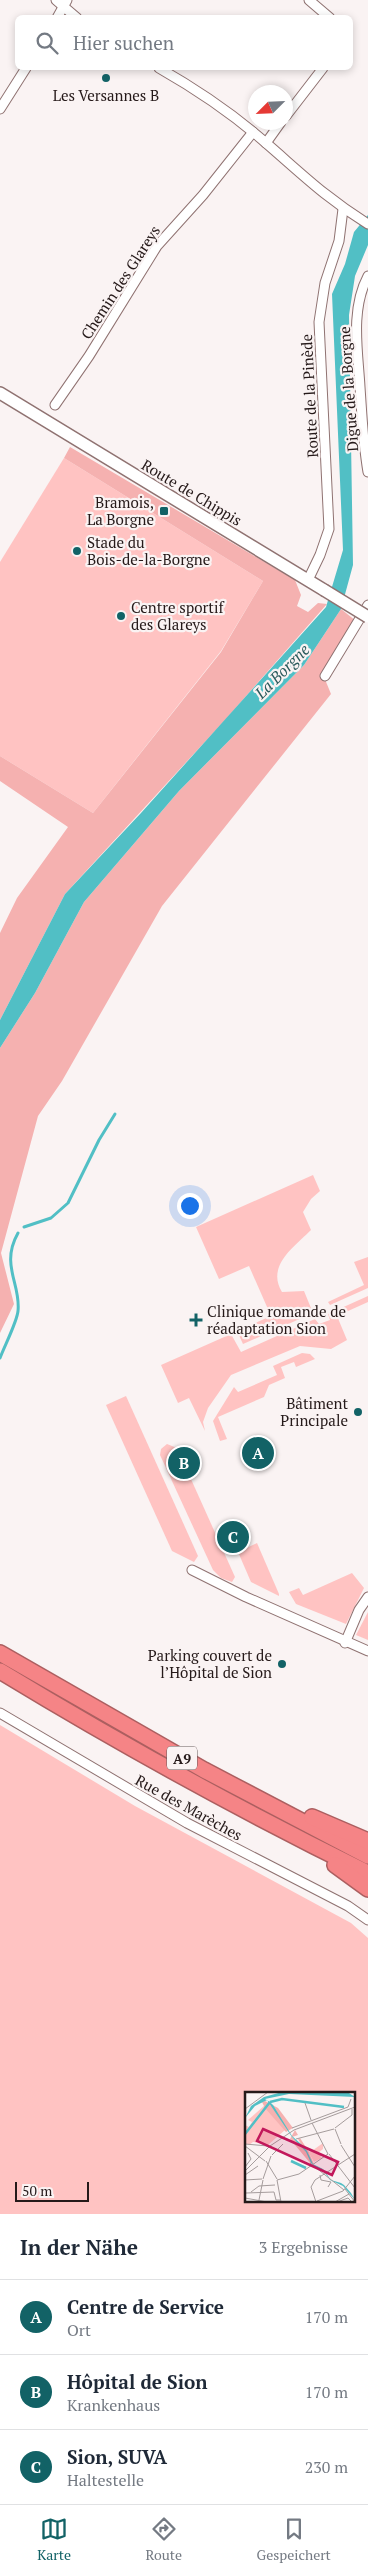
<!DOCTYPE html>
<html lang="de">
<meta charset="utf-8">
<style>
:root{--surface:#fff;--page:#f6f6f7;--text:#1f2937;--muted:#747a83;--line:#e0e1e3;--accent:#126266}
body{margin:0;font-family:"PT Serif",serif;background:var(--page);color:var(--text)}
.compass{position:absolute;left:248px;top:85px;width:45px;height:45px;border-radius:50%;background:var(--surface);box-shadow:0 2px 8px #0003;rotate:246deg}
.scale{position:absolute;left:15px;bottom:12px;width:74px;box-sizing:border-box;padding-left:5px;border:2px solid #251919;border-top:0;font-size:14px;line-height:18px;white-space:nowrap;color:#251919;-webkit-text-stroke:4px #faf3f3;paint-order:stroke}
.you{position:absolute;left:189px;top:1205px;width:18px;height:18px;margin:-12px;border:4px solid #fff;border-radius:50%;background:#1a73e8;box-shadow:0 0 0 8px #1a73e833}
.badge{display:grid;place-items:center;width:32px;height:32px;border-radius:50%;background:var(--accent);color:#fff;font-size:16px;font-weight:700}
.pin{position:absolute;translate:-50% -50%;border:2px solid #fff;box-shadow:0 1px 5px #0006}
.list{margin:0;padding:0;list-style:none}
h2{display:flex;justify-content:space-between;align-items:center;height:65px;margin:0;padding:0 20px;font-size:21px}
h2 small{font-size:16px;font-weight:400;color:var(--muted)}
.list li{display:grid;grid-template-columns:32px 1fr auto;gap:15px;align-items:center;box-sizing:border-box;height:75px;padding:0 20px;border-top:1px solid var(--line)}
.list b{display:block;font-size:19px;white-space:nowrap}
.list p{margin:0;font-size:16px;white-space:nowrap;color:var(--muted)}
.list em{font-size:16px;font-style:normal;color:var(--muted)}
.icon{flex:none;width:28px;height:28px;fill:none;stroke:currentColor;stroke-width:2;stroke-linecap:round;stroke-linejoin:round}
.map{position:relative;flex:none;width:368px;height:2214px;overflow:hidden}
.search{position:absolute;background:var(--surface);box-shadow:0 2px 8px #0003;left:15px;right:15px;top:15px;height:55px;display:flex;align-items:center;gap:12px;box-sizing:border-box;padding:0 18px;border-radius:8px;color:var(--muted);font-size:19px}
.sheet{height:290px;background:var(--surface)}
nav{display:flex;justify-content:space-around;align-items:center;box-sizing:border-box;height:70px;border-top:1px solid var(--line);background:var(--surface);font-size:14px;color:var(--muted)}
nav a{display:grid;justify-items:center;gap:2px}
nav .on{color:var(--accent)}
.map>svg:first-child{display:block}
</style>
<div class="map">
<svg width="368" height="2214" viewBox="0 0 368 2214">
<rect width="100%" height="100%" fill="#faf3f3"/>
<!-- green -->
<g fill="#ffc3c2" fill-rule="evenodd">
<polygon points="64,458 263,581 221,651 93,813 0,756 0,562"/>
<path d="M 313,1175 L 320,1191 L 311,1199 L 303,1212 L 311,1230 C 294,1247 266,1266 282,1292 L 304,1291 L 313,1313 L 243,1344 L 237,1331 L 271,1316 L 249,1266 L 219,1279 L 196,1227 Z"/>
<polygon points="368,1257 368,1288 330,1305 328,1302 364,1285 354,1262"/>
<polygon points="368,1296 368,1302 337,1316 347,1340 331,1349 300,1346 231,1375 208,1408 203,1422 205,1431 189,1398 178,1403 161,1365 231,1334 241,1352 315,1319 319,1324 330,1320 328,1314"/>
<polygon points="302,1353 310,1354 315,1359 296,1367 294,1362 281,1367 285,1378 269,1385 264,1397 218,1417 227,1439 220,1441 213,1421 234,1387 238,1392 277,1375 273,1366"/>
<polygon points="126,1396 198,1556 194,1562 172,1551 106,1405"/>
<polygon points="167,1444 177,1448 235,1577 232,1582 221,1578 213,1570 160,1455 161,1449"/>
<polygon points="257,1543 279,1594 279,1596 251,1582 238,1552"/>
<polygon points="352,1573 364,1588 346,1624 296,1604 289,1592 299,1588 303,1595"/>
<polygon points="368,1612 368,1640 356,1635"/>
<path d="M 0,1725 L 135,1806 L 351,1923 L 368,1938 L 368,2214 L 0,2214 ZM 247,2093 L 354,2093 L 354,2200 L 247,2200 Z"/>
</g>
<!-- forest -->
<g fill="#f5b1b0">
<polygon points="70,447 295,580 301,595 297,606 308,612 318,603 327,604 225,720 65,894 0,1020 0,933 17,898 68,827 0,781 0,756 93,813 221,652 263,581 64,458"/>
<polygon points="341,609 356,621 322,672 331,694 162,906 62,1081 38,1116 1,1253 14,1304 0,1333 0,1048 35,993 84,902 179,791 304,665"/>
</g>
<!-- water -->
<polygon fill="#51bfc5" points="368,215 368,245 355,276 349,315 353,565 341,609 304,665 179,791 84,902 35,993 0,1048 0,1020 65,894 141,813 326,607 343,550 332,294 345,264 354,232"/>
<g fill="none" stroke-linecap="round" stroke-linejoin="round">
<!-- stream -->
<g stroke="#51bfc5" stroke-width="3">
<polyline points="24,1227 51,1218 68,1203 99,1140 115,1114"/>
<path d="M 0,1358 C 4,1347 17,1322 18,1311 C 21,1284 0,1265 18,1233"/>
</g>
<defs>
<g id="minor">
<polyline points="56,0 77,18"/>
<polyline points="309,0 330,18"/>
<polyline points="57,18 67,0"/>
<path d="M 159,68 C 196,89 233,114 266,143 C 302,174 326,198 368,224"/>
<polyline points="0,109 26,68"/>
<polyline points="286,116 323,68"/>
<polyline points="266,143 281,122"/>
<path d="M 368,276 C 350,310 358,351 360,387 C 362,416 363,443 368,472"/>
<polyline points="55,405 89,356 157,246 203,195 253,132"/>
<polyline points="308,580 320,555 329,529 319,322 325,283 339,241 343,209"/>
<polyline points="325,676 368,605"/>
<polyline points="192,1570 246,1597 368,1651"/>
<polyline points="345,1643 359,1610 368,1597"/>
<polyline points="0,1713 187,1823 348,1906 368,1920"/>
</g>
<polyline id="tertiary" points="0,393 324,590"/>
<g id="motorway">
<polyline points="0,1653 204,1770 368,1856"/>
<path d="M 0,1671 C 120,1744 242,1811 368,1873"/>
<polyline points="312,1817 368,1841"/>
<polyline points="335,1865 368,1889"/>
</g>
</defs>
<!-- minor casing -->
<use href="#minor" stroke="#8f7271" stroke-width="11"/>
<!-- tertiary casing -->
<use href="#tertiary" stroke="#8f7271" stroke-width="14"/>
<!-- motorway casing -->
<use href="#motorway" stroke="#ac5f60" stroke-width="18"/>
<!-- minor -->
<use href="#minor" stroke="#fff" stroke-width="9"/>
<!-- tertiary -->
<use href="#tertiary" stroke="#fff" stroke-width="11"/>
<!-- motorway -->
<use href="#motorway" stroke="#f58486" stroke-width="15"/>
<defs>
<polyline id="tertiary-bridge" points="324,590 368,617"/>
</defs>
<!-- tertiary-bridge casing -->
<use href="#tertiary-bridge" stroke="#8f7271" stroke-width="14" stroke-linecap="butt"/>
<!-- tertiary-bridge -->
<use href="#tertiary-bridge" stroke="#fff" stroke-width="11"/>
</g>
<!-- markers -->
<g fill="#126266" stroke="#faf3f3" stroke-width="2">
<circle cx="106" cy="78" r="5"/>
<rect x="159" y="506" width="10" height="10" rx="2.5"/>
<circle cx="77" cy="551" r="5"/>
<circle cx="121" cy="616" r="5"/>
<path d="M193.5 1312.5h5v5h5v5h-5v5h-5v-5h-5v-5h5z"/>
<circle cx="358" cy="1412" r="5"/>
<circle cx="282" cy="1664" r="5"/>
</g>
<g text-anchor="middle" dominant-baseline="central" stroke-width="4.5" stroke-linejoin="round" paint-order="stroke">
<!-- shield labels -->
<rect fill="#faf3f3" stroke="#655a5a" stroke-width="1" x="167" y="1746.5" width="30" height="23" rx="4"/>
<g font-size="14" font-weight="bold" fill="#251919">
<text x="182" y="1758">A9</text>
</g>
<!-- poi labels -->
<g font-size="15" fill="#251919" stroke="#faf3f3" text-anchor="end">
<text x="106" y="95" text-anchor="middle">Les Versannes B</text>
<text x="154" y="502">Bramois,<tspan x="154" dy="17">La Borgne</tspan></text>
<text x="87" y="542" text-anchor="start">Stade du<tspan x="87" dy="17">Bois-de-la-Borgne</tspan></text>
<text x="131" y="607" text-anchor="start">Centre sportif<tspan x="131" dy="17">des Glareys</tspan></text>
<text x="207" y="1311" text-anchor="start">Clinique romande de<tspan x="207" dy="17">réadaptation Sion</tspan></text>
<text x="348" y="1403">Bâtiment<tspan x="348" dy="17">Principale</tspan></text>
<text x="272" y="1655">Parking couvert de<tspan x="272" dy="17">l’Hôpital de Sion</tspan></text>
</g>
<!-- street labels -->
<g font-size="15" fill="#251919" stroke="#faf3f3">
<text transform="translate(120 282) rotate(-57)">Chemin des Glareys</text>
<text transform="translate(348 389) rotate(-94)">Digue de la Borgne</text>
<text transform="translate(309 396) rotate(-93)">Route de la Pinède</text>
<text transform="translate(192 492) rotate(31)">Route de Chippis</text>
<text transform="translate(189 1807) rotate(29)">Rue des Marèches</text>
</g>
<!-- water labels -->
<g font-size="16" font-style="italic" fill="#2b5b5d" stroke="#faf3f3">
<text transform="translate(282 671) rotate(-45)">La Borgne</text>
</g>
</g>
<!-- overview -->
<g transform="translate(245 2092)">
<rect width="110" height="110" fill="#faf3f3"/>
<path d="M 20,13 L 40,38 L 23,53 L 8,50 L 4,53 L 0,51 L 0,33 L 4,35 L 7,30 L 3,28 ZM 78,51 L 78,57 L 73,61 L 77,66 L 69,70 L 64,61 Z" fill="#ffc3c2"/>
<path d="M 20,9 L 33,16 L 48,36 L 41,40 L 20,16 L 17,10 ZM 50,38 L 53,43 L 47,45 L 50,48 L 56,52 L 53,47 L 55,46 L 64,60 L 68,57 L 64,61 L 69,72 L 65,71 L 45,47 Z" fill="#f5b1b0"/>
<path d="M 64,0 L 104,1 L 110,5 L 44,2 L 20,7 L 25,10 L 28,13 L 47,44 L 56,52 L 62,59 L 68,72 L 78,77 L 86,88 L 96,91 L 99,93 L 106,101 L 110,108 L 98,94 L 85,88 L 78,78 L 69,74 L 66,71 L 61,60 L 47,45 L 22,8 L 10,14 L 0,26 L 6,14 L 19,5 L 37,0 Z" fill="#51bfc5"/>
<path fill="none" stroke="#51bfc5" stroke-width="2.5" d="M 25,10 L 37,7 L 99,15M 0,42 L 25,10M 46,69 L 61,76"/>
<path fill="none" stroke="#a59c9c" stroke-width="1" d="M 60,11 L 66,28M 0,17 L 23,0M 67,31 L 83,62M 47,36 L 103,15 L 106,7M 90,36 L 107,23 L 107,17M 90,37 L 96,52M 51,47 L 89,37M 0,52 L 23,54M 96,53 L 110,75M 0,54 L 20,69M 84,62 L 110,96M 27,63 L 38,52M 21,69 L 32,87M 65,71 L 99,98M 0,75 L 6,67 L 3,61M 0,79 L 25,54 L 49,38 L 110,15M 0,83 L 13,74M 75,83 L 76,88 L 86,90 L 83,95M 18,87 L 26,64M 0,88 L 17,87M 32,88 L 54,82 L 83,62M 32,88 L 36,110M 100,97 L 110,110M 6,100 L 14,94 L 30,93M 1,101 L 29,100 L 31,108 L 35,108M 0,106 L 22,110M 14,108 L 18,88M 72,109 L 98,99 L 110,84M 71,110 L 66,95 L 70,88 L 110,62M 90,110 L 104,102M 92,110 L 103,106 L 107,110"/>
<path fill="#c2185b" fill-opacity="0.15" stroke="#c2185b" stroke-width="2.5" d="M 18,37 L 93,70 L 87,83 L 12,49 Z"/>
<rect width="110" height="110" fill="none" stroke="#251919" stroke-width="2.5"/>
</g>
</svg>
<svg class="compass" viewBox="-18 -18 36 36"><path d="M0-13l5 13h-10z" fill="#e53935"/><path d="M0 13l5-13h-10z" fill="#747a83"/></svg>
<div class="scale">50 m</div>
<div class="you"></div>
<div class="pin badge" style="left:258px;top:1453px">A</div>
<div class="pin badge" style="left:184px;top:1463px">B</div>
<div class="pin badge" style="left:233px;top:1537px">C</div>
<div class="search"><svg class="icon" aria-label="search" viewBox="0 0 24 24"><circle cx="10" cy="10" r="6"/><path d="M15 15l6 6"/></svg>Hier suchen</div>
</div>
<section class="sheet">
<h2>In der Nähe<small>3 Ergebnisse</small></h2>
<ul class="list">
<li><span class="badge">A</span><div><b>Centre de Service</b><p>Ort</p></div><em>170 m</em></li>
<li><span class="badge">B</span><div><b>Hôpital de Sion</b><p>Krankenhaus</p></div><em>170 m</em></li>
<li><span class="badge">C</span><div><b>Sion, SUVA</b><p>Haltestelle</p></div><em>230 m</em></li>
</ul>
</section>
<nav>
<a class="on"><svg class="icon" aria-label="map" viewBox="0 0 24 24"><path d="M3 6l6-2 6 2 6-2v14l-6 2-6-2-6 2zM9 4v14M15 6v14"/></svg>Karte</a>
<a><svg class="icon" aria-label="directions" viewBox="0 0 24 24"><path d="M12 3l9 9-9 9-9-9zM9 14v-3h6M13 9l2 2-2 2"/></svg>Route</a>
<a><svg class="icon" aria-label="saved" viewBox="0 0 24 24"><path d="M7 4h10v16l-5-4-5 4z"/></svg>Gespeichert</a>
</nav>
